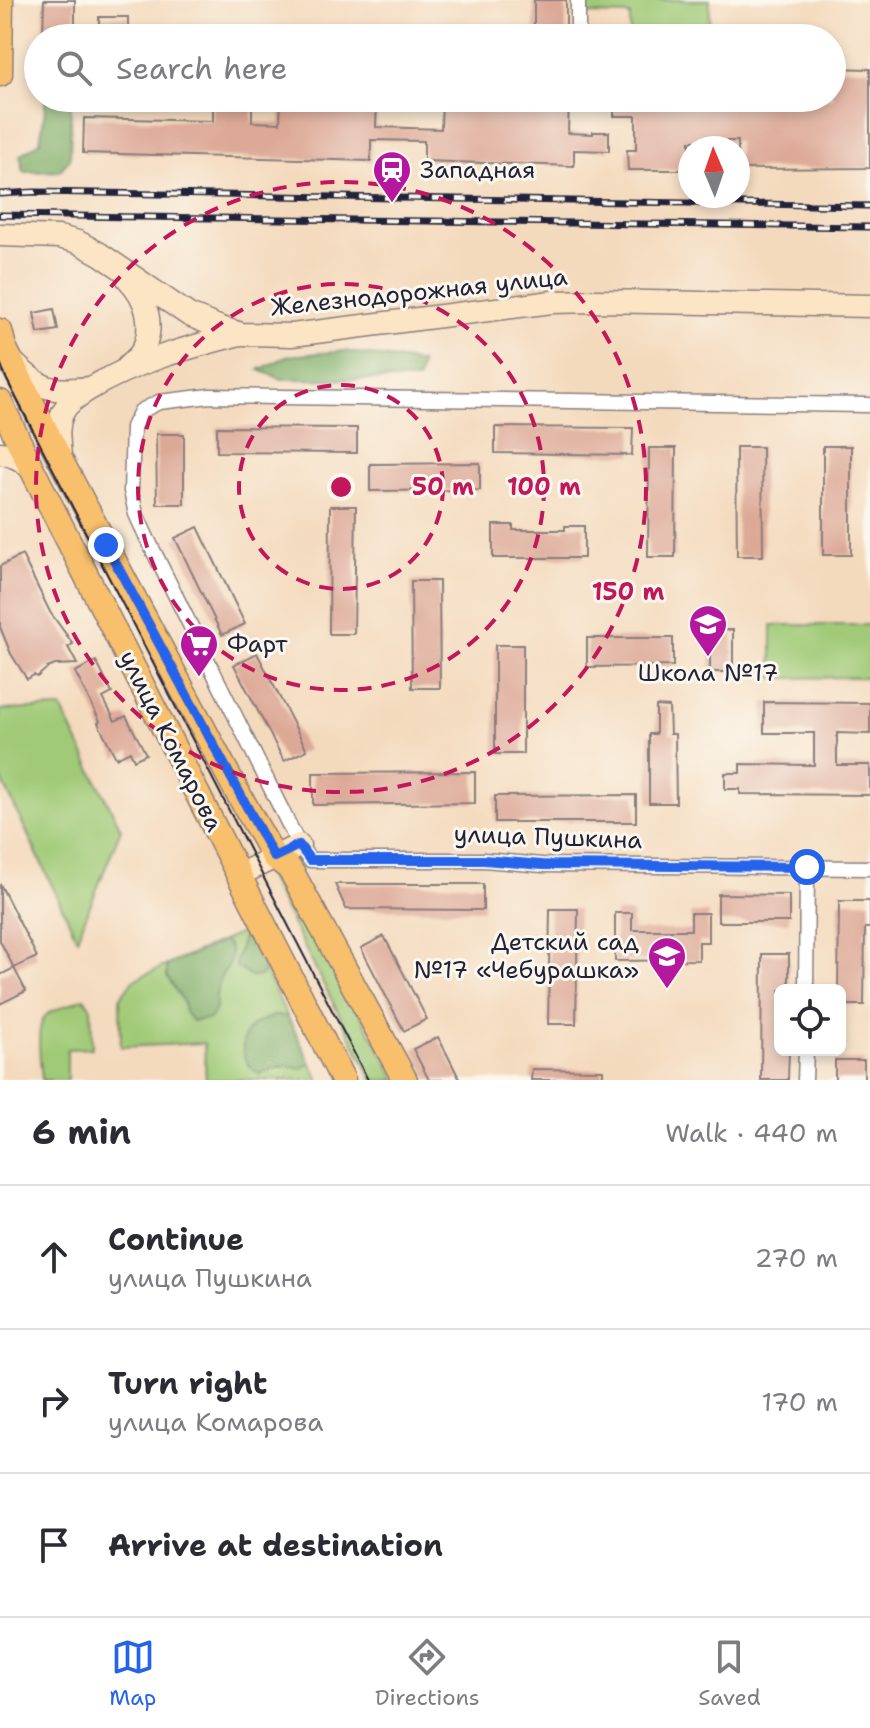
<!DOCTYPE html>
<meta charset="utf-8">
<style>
:root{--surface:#fff;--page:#f7f7f7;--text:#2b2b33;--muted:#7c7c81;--line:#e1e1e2;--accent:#2563eb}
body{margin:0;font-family:"Shantell Sans",sans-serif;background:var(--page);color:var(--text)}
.controls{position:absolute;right:24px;bottom:24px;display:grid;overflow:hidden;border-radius:12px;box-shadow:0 4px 12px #0003}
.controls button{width:72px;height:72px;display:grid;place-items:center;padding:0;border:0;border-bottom:2px solid var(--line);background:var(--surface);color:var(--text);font:40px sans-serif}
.compass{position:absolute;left:678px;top:136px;width:72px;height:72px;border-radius:50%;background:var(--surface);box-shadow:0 4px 12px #0003;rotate:358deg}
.stop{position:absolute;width:24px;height:24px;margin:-18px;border:6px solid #2563eb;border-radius:50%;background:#fff}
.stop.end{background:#2563eb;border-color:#fff;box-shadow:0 2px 8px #0008}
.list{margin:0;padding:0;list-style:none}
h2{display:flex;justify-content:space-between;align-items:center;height:104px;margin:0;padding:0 32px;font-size:34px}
h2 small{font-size:26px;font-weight:400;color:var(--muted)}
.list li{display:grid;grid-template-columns:52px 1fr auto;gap:24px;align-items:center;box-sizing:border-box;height:144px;padding:0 32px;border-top:2px solid var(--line)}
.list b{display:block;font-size:30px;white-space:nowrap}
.list p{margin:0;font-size:26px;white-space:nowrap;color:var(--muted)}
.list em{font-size:26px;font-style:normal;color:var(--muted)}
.icon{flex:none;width:44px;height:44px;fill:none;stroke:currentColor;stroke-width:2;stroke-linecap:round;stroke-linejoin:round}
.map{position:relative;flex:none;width:870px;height:1080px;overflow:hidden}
.search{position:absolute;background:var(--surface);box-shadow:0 4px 12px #0003;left:24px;right:24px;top:24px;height:88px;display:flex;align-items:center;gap:20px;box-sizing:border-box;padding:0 28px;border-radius:44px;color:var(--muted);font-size:30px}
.sheet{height:536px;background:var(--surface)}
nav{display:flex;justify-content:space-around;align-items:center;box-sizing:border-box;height:112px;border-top:2px solid var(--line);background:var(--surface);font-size:22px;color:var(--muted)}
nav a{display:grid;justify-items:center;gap:4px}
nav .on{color:var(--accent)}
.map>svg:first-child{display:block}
</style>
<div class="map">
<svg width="870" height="1080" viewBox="0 0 870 1080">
<rect width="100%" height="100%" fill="#fbf7ec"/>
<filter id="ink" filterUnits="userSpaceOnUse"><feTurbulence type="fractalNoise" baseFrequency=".0125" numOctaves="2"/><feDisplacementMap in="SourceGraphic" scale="16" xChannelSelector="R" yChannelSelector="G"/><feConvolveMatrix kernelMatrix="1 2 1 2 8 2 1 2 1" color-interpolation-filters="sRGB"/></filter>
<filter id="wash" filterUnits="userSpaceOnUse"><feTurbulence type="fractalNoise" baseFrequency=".006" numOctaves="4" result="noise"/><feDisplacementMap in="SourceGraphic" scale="32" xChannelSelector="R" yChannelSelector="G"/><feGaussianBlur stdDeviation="1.8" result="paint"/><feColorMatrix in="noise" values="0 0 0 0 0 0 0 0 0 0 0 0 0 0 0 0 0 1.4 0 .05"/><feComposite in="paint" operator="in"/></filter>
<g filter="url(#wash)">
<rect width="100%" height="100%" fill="#f4dabd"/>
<!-- green -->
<g fill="#a0ca77" stroke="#617659" stroke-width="2">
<polygon points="584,0 710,0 709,38 630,38 630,15 583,14"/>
<polygon points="772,625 870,625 870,677 772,678"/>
<polygon points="61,708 121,829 77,938 0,776 0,710"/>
<polygon points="265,871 282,874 397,1080 373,1080"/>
<polygon points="245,931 319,1080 206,1080 204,1043 121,1047 120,998 133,980"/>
<path d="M 84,998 L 91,1008 L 92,1048 L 67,1049 L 67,1080 L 42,1080 C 41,1063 33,1023 49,1013 C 60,1007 73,1003 84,998 Z"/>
</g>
<!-- forest -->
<g fill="#80ae68" stroke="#516852" stroke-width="2">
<polygon points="45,98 69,98 71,107 70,159 59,171 24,172 20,155 40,142 45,111"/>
<polygon points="344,351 421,363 418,380 282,379 259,370 288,356"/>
<polygon points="245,931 264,970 261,976 251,977 236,967 236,960"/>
<polygon points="224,941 229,946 231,954 229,964 220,978 216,995 216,1009 210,1019 192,1021 185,1012 183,1001 167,977 167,965"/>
<path d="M 274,1016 L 287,1016 L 311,1063 L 301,1069 C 285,1063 275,1067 260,1074 C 243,1066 237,1044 250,1028 C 256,1021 266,1019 274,1016 Z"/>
</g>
<g id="blocks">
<!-- building -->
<g fill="#dda997">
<polygon points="44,0 75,0 75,38 43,38"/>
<rect x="534" y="0" width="32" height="38"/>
<rect x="99" y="17" width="29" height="21"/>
<polygon points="832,68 870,69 870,168 738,169 738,141 690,141 690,170 628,170 627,150 636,150 636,116 614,116 614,98 832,98"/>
<polygon points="213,98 252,98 252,122 280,123 281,98 377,98 376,127 441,129 442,98 569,98 568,133 593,134 593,132 609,132 609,151 574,150 574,166 424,161 424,141 371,140 371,161 83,153 84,118 213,121"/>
<polygon points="54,309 58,330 38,333 34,313"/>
<polygon points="217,427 357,428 357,453 217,452"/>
<polygon points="495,427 633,428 632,455 495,453"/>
<polygon points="156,434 184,434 184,504 157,504"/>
<rect x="823" y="446" width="28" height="109"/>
<polygon points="736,447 762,447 763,556 737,556"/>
<polygon points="649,448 676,448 675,557 648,557"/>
<polygon points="480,463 480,490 370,491 370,464"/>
<polygon points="330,506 356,506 354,634 329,634"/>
<polygon points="493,525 513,525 513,530 565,530 565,526 584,526 584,558 493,558"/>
<polygon points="198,527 245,624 222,635 175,538"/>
<polygon points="22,555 50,612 73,644 68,647 77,664 55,665 47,668 37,677 34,675 27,679 11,654 0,627 0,566"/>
<polygon points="411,581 439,581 440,688 412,688"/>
<rect x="710" y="630" width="23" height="42"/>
<polygon points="587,638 673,638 673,666 587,667"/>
<rect x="495" y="645" width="28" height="109"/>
<polygon points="257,653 307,750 284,761 234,665"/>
<polygon points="96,661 112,693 103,698 115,721 126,716 146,754 134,760 130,751 116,758 98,723 100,721 75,672"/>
<polygon points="764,702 870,703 870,734 837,733 837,765 870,765 870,795 740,794 740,789 725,789 725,773 740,773 740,764 814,765 814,733 764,733"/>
<polygon points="656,706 669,707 670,734 675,734 676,803 649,803 649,734 656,734"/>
<polygon points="475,772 475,803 313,805 313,773"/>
<polygon points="636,795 636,822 495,822 495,796"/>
<polygon points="0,884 37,957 14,968 0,941"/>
<polygon points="335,884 483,884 483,910 346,909"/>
<polygon points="718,894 789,895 789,922 718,922"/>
<polygon points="839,901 870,901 870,928 865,928 864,1005 840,1005 840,990 838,990"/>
<polygon points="550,909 578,909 576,1024 548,1024"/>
<polygon points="615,913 632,913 632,930 691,930 691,913 708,913 708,942 699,942 699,960 615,961"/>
<polygon points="384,936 427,1019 404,1031 361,948"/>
<polygon points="762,954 789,954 789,990 780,990 780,1050 789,1050 788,1080 761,1080"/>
<polygon points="14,968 26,991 0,1004 0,975"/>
<polygon points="438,1037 447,1054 460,1080 429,1080 413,1049"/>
<rect x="835" y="1060" width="29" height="20"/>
<polygon points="532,1069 603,1070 603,1080 531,1080"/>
</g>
</g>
</g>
<g filter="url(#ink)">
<use href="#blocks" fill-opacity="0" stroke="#8b7e7c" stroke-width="2"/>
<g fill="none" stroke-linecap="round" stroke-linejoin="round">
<defs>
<g id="street">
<polyline points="578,0 578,38"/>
<polyline points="870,405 210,396 159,402 141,411 133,427 131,491 136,514 146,536 299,845 310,860 484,860 542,865 870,868"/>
<polyline points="806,990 807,867"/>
<polyline points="805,1080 806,1050"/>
</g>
<g id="secondary">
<polyline points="0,235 59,237 78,242 100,254 189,315 221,328 242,334 292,335 552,302 596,301 870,306"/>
<path d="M 14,363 C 42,391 52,392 91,388"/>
<path d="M 127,367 C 131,363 137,358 141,353 C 156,328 147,298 128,279"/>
<path d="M 0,453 C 14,455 22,460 32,469"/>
<path d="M 60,456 C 59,442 56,428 62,414 C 67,402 79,396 89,389 C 136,361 187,348 240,334"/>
<polyline points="239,875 299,845"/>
</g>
<g id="primary">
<polyline points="0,74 1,0"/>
<polyline points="0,331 4,347 61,461 235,788 274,857 288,867 294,876 405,1080"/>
<polyline points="0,402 32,469 343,1080"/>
</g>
</defs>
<!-- street casing -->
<use href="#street" stroke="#8b7e7c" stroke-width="17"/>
<!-- secondary casing -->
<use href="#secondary" stroke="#8b7e7c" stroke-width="25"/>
<!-- primary casing -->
<use href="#primary" stroke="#8b7e7c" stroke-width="27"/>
<!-- street -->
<use href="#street" stroke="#fff" stroke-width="14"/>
<!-- secondary -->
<use href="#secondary" stroke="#fce5c4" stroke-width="22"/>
<!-- primary -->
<use href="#primary" stroke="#f8bf6c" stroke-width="24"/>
<!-- tram -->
<polyline stroke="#22223b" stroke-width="2" points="0,362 7,380 368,1080"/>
<defs>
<g id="rail">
<polyline points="0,194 34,192 870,206"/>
<polyline points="0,215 870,227"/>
</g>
</defs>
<!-- rail casing -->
<use href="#rail" stroke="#22223b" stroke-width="7"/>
<!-- rail -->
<use href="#rail" stroke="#fbf7ec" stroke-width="4" stroke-dasharray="12" stroke-linecap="butt"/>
</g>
</g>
<g fill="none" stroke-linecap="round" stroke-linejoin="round" filter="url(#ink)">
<!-- route -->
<polyline stroke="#2563eb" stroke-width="10" points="106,545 274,857 299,845 310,860 484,860 542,865 807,867"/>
</g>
<!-- distance rings -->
<g fill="none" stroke="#c2185b" stroke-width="4" stroke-dasharray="14 10">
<circle cx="341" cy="487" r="102"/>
<circle cx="341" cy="487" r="203"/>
<circle cx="341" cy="487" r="305"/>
</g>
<!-- icons -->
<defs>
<symbol id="station-pin" viewBox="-11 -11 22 30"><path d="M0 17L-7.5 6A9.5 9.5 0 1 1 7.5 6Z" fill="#b5179e" stroke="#fbf7ec"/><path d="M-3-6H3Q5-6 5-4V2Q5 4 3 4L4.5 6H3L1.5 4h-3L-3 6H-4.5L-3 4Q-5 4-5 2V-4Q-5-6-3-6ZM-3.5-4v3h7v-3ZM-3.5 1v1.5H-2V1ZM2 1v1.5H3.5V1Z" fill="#fff"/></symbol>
<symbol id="school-pin" viewBox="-11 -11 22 30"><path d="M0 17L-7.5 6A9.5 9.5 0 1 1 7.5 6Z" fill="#b5179e" stroke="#fbf7ec"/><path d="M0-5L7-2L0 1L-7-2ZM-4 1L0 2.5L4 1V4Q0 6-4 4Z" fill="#fff"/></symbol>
<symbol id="supermarket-pin" viewBox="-11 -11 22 30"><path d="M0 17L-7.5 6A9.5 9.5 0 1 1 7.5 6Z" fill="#b5179e" stroke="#fbf7ec"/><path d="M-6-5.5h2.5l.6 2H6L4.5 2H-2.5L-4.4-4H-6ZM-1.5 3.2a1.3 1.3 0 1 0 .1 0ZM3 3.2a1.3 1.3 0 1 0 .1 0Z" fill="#fff"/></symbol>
</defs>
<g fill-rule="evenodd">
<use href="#station-pin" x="370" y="148" width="44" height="60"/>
<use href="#school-pin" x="686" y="602" width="44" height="60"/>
<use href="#supermarket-pin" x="177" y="622" width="44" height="60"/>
<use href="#school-pin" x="645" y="934" width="44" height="60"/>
</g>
<g text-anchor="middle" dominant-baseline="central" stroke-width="6" stroke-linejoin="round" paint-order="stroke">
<!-- poi labels -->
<g font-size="24" fill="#22223b" stroke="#fbf7ec" text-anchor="start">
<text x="420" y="170">Западная</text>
<text x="227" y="644">Фарт</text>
<text x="708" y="673" text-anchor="middle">Школа №17</text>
<text x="639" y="942" text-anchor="end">Детский сад<tspan x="639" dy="28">№17 «Чебурашка»</tspan></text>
</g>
<!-- street labels -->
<g font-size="24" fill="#22223b" stroke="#fbf7ec">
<text transform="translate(419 292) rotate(-6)">Железнодорожная улица</text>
<text transform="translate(171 741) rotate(63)">улица Комарова</text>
<text transform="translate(548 837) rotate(2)">улица Пушкина</text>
</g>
</g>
<circle cx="341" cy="487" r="12" fill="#c2185b" stroke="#fbf7ec" stroke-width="4"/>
<g font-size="24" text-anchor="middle" font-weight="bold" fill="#c2185b" stroke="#fbf7ec" stroke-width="6" stroke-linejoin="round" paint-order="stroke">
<text x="443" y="495">50 m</text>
<text x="544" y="495">100 m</text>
<text x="628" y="600">150 m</text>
</g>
</svg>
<div class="controls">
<button><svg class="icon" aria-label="locate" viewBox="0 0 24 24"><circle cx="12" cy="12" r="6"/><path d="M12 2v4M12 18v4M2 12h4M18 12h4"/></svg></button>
</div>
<svg class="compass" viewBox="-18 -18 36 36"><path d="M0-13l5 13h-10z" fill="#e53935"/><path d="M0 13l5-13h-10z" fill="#7c7c81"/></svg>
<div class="stop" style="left:807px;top:867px"></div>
<div class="stop end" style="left:106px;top:545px"></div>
<div class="search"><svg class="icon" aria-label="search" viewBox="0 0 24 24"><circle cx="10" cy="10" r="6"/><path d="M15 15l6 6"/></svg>Search here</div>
</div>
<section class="sheet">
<h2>6 min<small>Walk · 440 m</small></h2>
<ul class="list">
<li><svg class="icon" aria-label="ahead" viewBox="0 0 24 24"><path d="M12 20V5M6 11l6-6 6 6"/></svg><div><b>Continue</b><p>улица Пушкина</p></div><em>270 m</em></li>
<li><svg class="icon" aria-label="right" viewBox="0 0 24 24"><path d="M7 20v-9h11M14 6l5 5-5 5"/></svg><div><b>Turn right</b><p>улица Комарова</p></div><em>170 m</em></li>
<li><svg class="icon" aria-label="arrive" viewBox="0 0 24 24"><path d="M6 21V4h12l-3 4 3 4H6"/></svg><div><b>Arrive at destination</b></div></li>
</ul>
</section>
<nav>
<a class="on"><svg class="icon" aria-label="map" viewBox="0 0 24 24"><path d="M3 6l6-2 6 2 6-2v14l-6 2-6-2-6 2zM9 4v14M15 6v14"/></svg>Map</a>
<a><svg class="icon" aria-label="directions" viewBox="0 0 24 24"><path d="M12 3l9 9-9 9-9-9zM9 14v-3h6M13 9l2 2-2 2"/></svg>Directions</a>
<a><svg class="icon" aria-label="saved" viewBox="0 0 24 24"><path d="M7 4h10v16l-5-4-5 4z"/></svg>Saved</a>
</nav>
